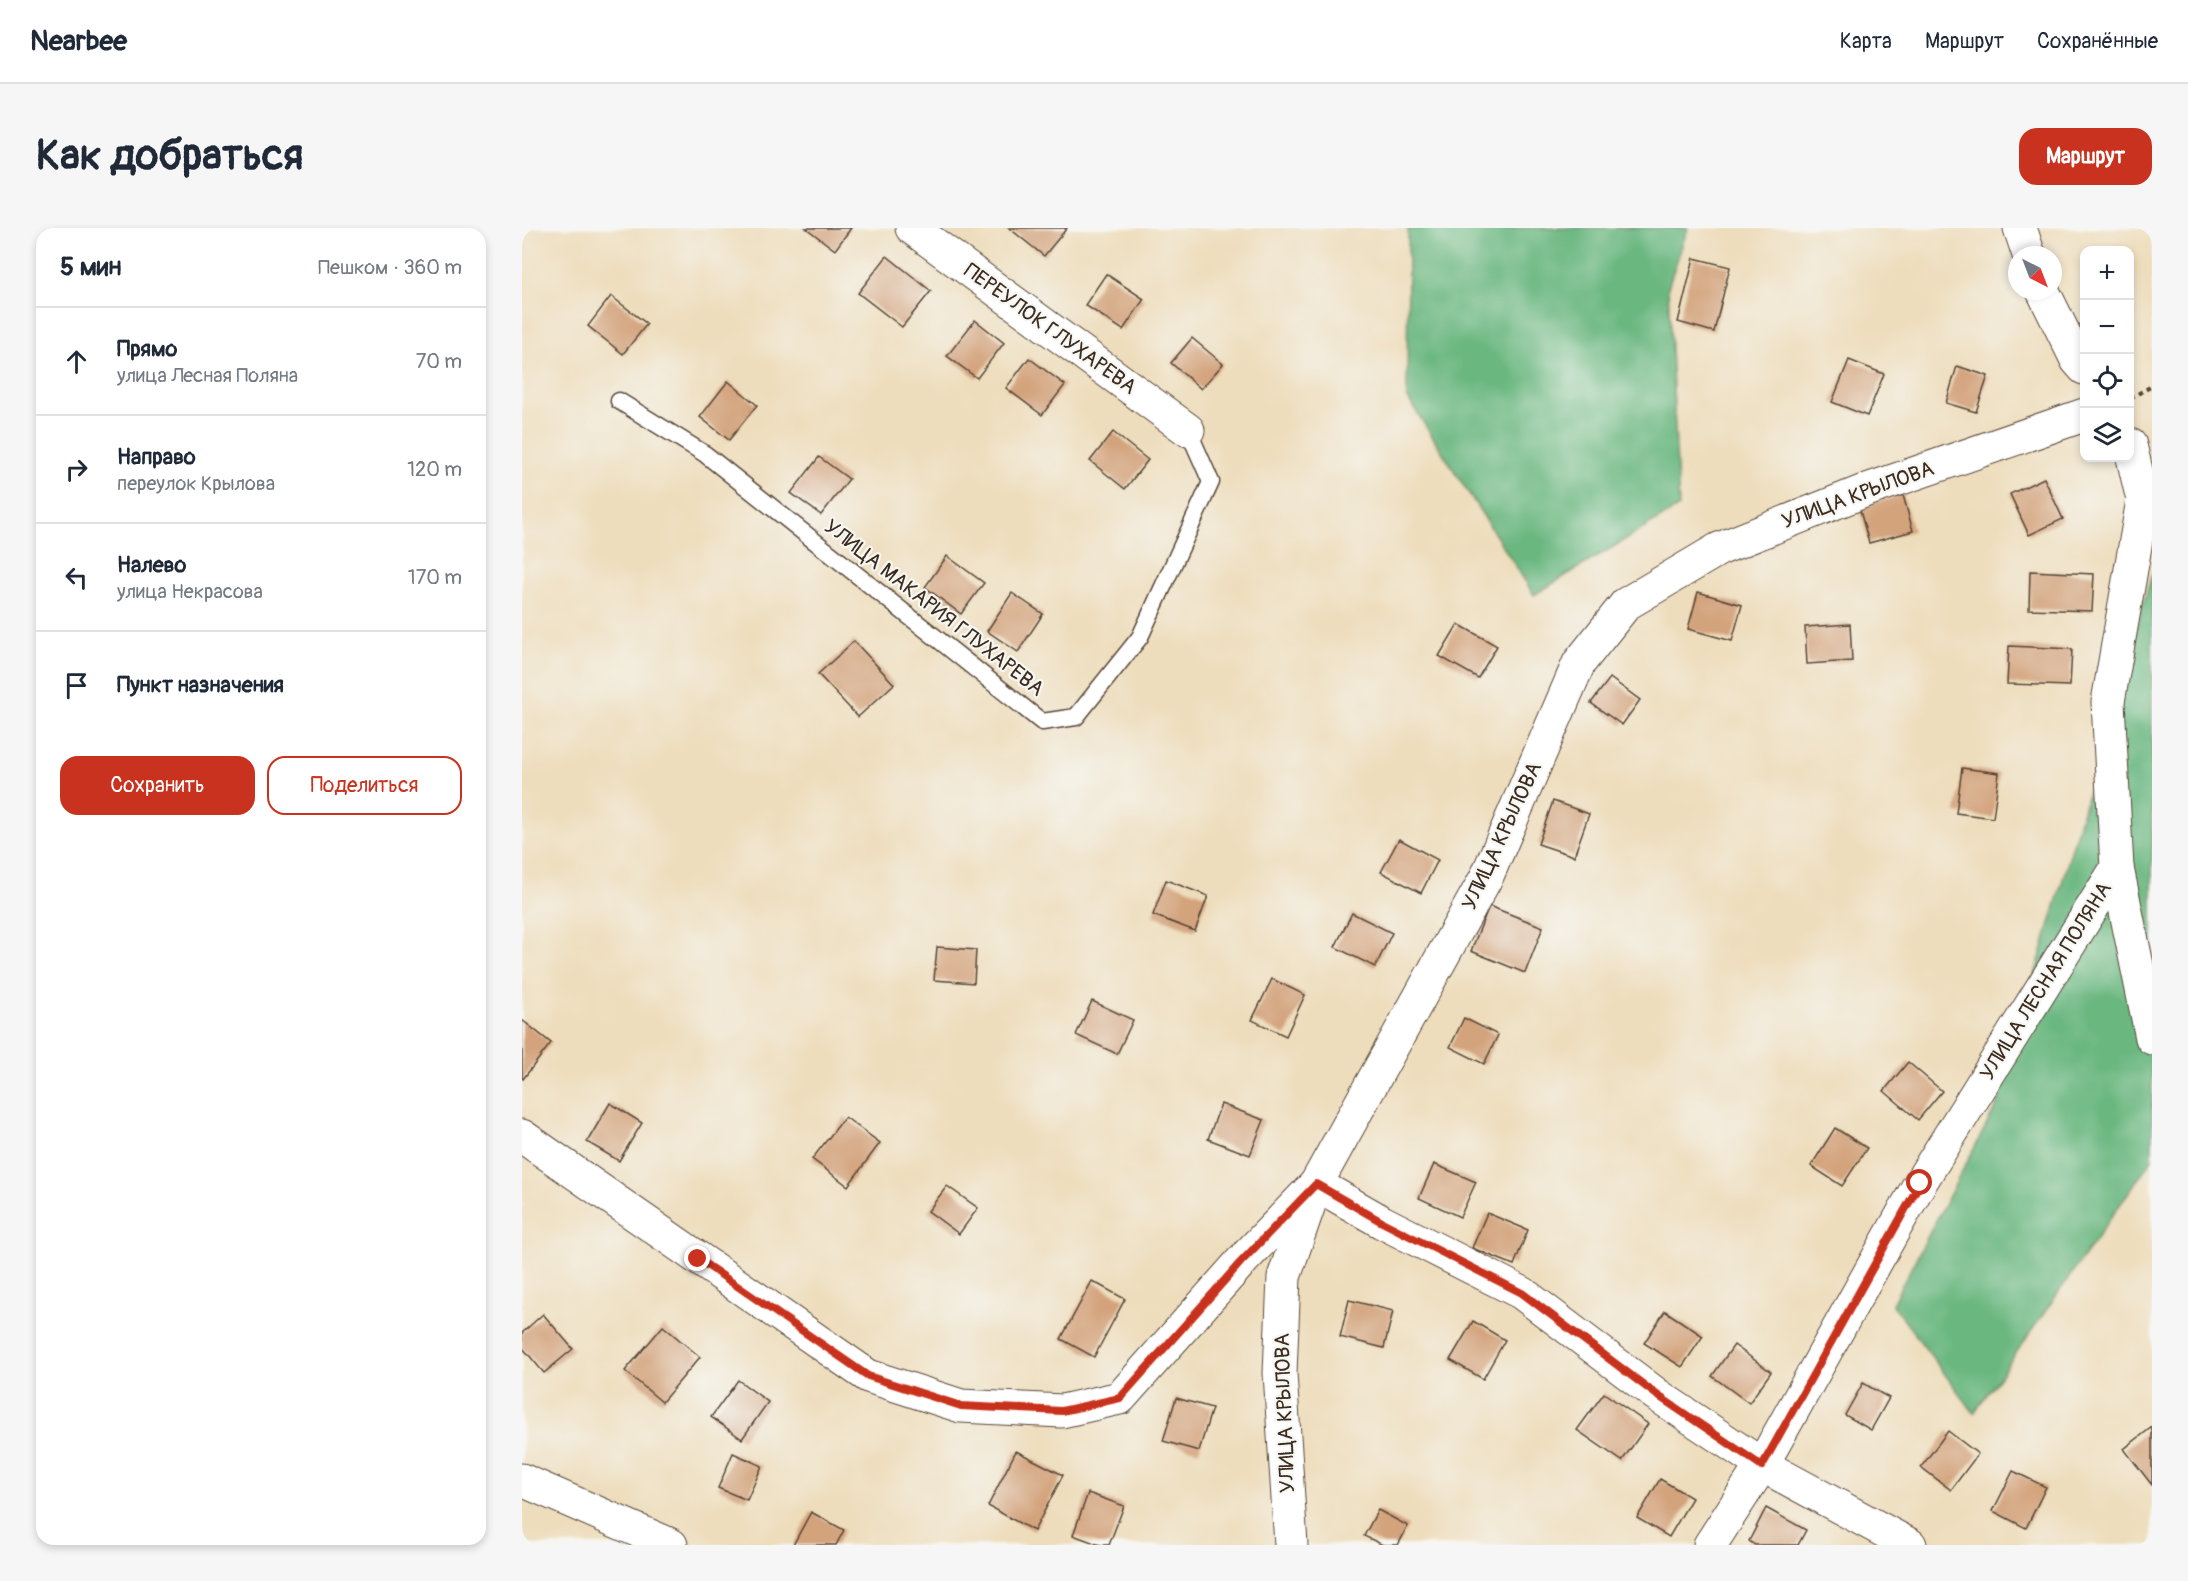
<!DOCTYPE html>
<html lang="ru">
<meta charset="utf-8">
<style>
:root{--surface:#fff;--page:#f6f6f7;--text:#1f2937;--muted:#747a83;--line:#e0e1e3;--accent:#c8321e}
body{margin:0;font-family:Pangolin,sans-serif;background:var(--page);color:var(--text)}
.controls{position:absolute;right:18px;top:18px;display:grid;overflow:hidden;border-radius:12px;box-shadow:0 3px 9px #0003}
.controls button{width:54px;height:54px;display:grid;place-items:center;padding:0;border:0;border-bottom:2px solid var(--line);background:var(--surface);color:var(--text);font:30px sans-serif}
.compass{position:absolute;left:1486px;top:18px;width:54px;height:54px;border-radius:50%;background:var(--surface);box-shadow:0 3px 9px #0003;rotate:138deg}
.stop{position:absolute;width:18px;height:18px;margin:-14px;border:4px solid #c8321e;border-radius:50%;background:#fff}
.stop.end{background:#c8321e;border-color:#fff;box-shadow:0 2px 6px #0008}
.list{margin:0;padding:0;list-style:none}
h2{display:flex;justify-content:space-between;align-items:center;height:78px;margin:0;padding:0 24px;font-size:26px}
h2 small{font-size:20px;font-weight:400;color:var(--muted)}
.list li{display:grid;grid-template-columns:39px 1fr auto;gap:18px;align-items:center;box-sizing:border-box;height:108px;padding:0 24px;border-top:2px solid var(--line)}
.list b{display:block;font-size:22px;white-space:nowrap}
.list p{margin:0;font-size:20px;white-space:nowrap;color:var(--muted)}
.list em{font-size:20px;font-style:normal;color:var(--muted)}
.actions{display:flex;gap:12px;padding:18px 24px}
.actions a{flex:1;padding:14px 0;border:2px solid var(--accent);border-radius:18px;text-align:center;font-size:21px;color:var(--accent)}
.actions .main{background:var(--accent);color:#fff}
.icon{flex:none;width:33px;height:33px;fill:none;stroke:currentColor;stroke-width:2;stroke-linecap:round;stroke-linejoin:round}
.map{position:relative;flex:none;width:1630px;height:1317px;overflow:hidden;border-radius:18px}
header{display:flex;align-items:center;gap:36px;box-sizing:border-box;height:84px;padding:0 30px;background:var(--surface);border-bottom:2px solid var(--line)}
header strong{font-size:28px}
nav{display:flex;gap:33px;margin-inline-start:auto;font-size:21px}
.intro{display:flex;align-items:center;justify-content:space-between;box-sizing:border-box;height:144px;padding:0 36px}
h1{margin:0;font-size:42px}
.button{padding:15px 27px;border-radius:18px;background:var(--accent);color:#fff;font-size:21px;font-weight:700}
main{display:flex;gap:36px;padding:0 36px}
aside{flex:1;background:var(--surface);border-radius:18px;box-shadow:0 3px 9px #0003}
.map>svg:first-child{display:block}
</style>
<header>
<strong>Nearbee</strong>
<nav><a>Карта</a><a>Маршрут</a><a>Сохранённые</a></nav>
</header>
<div class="intro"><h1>Как добраться</h1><a class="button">Маршрут</a></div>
<main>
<aside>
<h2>5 мин<small>Пешком · 360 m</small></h2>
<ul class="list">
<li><svg class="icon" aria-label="ahead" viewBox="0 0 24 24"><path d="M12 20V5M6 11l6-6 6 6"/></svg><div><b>Прямо</b><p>улица Лесная Поляна</p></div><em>70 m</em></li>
<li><svg class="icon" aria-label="right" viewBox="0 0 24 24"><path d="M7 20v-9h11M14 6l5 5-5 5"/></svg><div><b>Направо</b><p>переулок Крылова</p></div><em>120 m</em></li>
<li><svg class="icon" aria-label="left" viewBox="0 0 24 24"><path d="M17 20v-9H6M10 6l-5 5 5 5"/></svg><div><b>Налево</b><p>улица Некрасова</p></div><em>170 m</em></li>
<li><svg class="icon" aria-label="arrive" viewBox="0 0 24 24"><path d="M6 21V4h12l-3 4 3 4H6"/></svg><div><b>Пункт назначения</b></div></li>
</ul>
<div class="actions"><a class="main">Сохранить</a><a>Поделиться</a></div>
</aside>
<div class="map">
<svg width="1630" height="1317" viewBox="0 0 1630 1317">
<rect width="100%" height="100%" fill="#f6f6f2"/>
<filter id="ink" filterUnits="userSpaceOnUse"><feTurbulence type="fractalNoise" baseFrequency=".0167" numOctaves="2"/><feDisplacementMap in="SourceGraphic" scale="12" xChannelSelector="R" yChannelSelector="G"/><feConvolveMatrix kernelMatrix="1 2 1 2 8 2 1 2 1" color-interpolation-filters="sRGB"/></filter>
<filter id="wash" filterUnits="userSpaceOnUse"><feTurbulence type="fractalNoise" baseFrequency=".008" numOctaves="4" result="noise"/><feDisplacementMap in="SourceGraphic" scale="24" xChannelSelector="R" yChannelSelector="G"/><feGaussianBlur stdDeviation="1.35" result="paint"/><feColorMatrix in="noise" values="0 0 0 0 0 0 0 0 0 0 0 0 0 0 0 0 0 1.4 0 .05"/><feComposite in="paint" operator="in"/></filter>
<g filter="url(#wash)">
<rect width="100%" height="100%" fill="#eeddbc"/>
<!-- forest -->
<g fill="#6bb780" stroke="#53704f" stroke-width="1.5">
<polygon points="886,0 1166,0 1146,59 1157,279 1012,367 885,169"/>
<polygon points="1630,346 1630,931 1452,1185 1370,1076 1475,877"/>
</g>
<g id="blocks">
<!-- building -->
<g fill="#d3a37b">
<polygon points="284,0 329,0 313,22"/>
<polygon points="487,0 545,0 522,28"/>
<polygon points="365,28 409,63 380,99 336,65"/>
<polygon points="1172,30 1208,39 1192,104 1156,94"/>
<polygon points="584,46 622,71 601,102 563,77"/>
<polygon points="89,68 125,96 101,126 66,98"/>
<polygon points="453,92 482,115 455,150 425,128"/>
<polygon points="670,110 701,136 679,161 649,135"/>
<polygon points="507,130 543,157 520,187 484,160"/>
<polygon points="1327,132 1362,146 1345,188 1310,174"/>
<polygon points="1435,138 1466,148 1454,184 1424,175"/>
<polygon points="206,153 235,177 207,212 178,189"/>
<polygon points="591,204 626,232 603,261 568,233"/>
<polygon points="297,229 327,251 299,287 269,265"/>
<polygon points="1522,250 1541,291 1507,307 1488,266"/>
<polygon points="1381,267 1391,303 1347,315 1337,279"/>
<polygon points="425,328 462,355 439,386 403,359"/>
<polygon points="1508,343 1572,346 1570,383 1507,381"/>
<polygon points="1176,364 1220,377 1210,413 1166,401"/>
<polygon points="490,365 521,386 496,424 465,403"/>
<polygon points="936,396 975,418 956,450 917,428"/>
<polygon points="1328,396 1330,433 1285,436 1283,399"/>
<polygon points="332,413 372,456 336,489 296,446"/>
<polygon points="1487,418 1550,421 1548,458 1485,456"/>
<polygon points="1088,450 1118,472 1100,497 1069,475"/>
<polygon points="1440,540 1477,545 1471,590 1434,585"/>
<polygon points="1031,573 1067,586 1052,628 1016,616"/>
<polygon points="877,611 916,632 899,665 859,644"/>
<polygon points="644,652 686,668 673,703 631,687"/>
<polygon points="967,678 1021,699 1003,745 949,723"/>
<polygon points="830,685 870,705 853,739 813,719"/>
<polygon points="415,719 454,722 452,755 412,752"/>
<polygon points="750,751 783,767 764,808 730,792"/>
<polygon points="570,773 611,792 595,826 554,807"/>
<polygon points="942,790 976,807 962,836 928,819"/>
<polygon points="0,792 29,815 1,851 0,850"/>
<polygon points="1386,834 1420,863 1396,892 1362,863"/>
<polygon points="88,875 120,895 97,933 65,914"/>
<polygon points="699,876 742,892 728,927 686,911"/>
<polygon points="323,889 358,915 326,958 290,931"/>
<polygon points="1313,900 1345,920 1320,958 1289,938"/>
<polygon points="912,936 954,954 938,989 897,970"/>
<polygon points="425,958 456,980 437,1006 406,983"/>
<polygon points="965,985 1006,1002 992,1037 950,1020"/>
<polygon points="570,1053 603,1071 572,1129 539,1111"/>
<polygon points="827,1072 871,1083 862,1120 818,1109"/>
<polygon points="1143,1083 1181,1108 1160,1139 1122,1115"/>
<polygon points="21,1086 51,1121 22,1145 0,1119 0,1105"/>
<polygon points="951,1093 983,1112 961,1151 928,1132"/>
<polygon points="141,1098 178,1129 140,1174 103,1143"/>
<polygon points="1212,1117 1249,1144 1227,1175 1190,1148"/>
<polygon points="216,1152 246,1174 220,1211 189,1189"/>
<polygon points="1341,1155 1367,1170 1349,1202 1323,1187"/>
<polygon points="1082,1165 1126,1196 1100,1233 1055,1202"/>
<polygon points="654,1170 690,1180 677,1223 641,1213"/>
<polygon points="1630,1199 1630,1257 1602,1221"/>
<polygon points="1426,1203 1456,1226 1429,1262 1399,1239"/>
<polygon points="494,1223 541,1247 512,1303 466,1278"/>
<polygon points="211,1225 240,1238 225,1272 196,1260"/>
<polygon points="1491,1243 1524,1259 1504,1300 1471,1283"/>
<polygon points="1138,1251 1170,1270 1147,1309 1115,1290"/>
<polygon points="566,1265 602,1278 587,1317 578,1317 551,1307"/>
<polygon points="1244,1280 1284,1302 1276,1317 1233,1317 1227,1313"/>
<polygon points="856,1282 886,1298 876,1317 861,1317 842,1308"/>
<polygon points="289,1284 322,1302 314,1317 271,1317"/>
</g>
</g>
</g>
<g filter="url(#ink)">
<use href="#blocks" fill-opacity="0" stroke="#564536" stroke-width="1.5"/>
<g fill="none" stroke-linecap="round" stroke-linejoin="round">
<defs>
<polyline id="lane" points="97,173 183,226 520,494 554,489 618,409 689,254 666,202"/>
<g id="street">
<polyline points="390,0 666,202"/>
<polyline points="1498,0 1507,27"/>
<polyline points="1521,63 1555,132 1562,140"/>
<polyline points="1595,640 1630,810"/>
<polyline points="0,908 346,1148 439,1178 540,1183 598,1170 718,1035 794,956 860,994 1000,1065 1135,1167 1240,1237 1388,1317"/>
<polyline points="0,1252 149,1317"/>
<polyline points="769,1317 758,1145 762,1049 794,956 965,648 1057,435 1104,376 1197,321 1342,263 1562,187"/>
<polyline points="1188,1317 1240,1237 1398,955 1595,640 1586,474 1621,272 1608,217"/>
</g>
</defs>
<!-- lane casing -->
<use href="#lane" stroke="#564536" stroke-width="19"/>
<!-- street casing -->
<use href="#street" stroke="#564536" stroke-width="35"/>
<!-- path -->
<polyline stroke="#564536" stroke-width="4" stroke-dasharray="4.5 4.5" stroke-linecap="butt" points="1608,170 1630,158"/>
<!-- lane -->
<use href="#lane" stroke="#fff" stroke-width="16"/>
<!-- street -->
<use href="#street" stroke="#fff" stroke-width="33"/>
</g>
</g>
<g fill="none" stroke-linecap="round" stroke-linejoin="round" filter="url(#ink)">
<!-- route -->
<polyline stroke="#c8321e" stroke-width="8" points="176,1031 346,1148 439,1178 540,1183 598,1170 718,1035 794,956 860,994 1000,1065 1135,1167 1240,1238 1398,955"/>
</g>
<g text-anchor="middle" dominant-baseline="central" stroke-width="4.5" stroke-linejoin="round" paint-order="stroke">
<!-- street labels -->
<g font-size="21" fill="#3b2a1e" stroke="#f6f6f2">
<text transform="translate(528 101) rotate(36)">ПЕРЕУЛОК ГЛУХАРЕВА</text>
<text transform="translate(1336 267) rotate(-20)">УЛИЦА КРЫЛОВА</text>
<text transform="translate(412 380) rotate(38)">УЛИЦА МАКАРИЯ ГЛУХАРЕВА</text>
<text transform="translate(980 608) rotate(-65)">УЛИЦА КРЫЛОВА</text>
<text transform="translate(1524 753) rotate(-58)">УЛИЦА ЛЕСНАЯ ПОЛЯНА</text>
<text transform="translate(763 1185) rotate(-92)">УЛИЦА КРЫЛОВА</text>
</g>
</g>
</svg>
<div class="controls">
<button>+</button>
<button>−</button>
<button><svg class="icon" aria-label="locate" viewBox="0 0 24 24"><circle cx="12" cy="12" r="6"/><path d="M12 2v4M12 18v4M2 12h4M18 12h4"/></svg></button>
<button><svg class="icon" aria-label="layers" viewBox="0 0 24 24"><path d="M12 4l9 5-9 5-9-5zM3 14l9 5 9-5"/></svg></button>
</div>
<svg class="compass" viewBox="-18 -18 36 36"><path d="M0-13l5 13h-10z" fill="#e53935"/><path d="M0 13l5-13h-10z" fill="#747a83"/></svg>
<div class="stop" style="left:1398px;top:955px"></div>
<div class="stop end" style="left:176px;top:1031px"></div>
</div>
</main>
